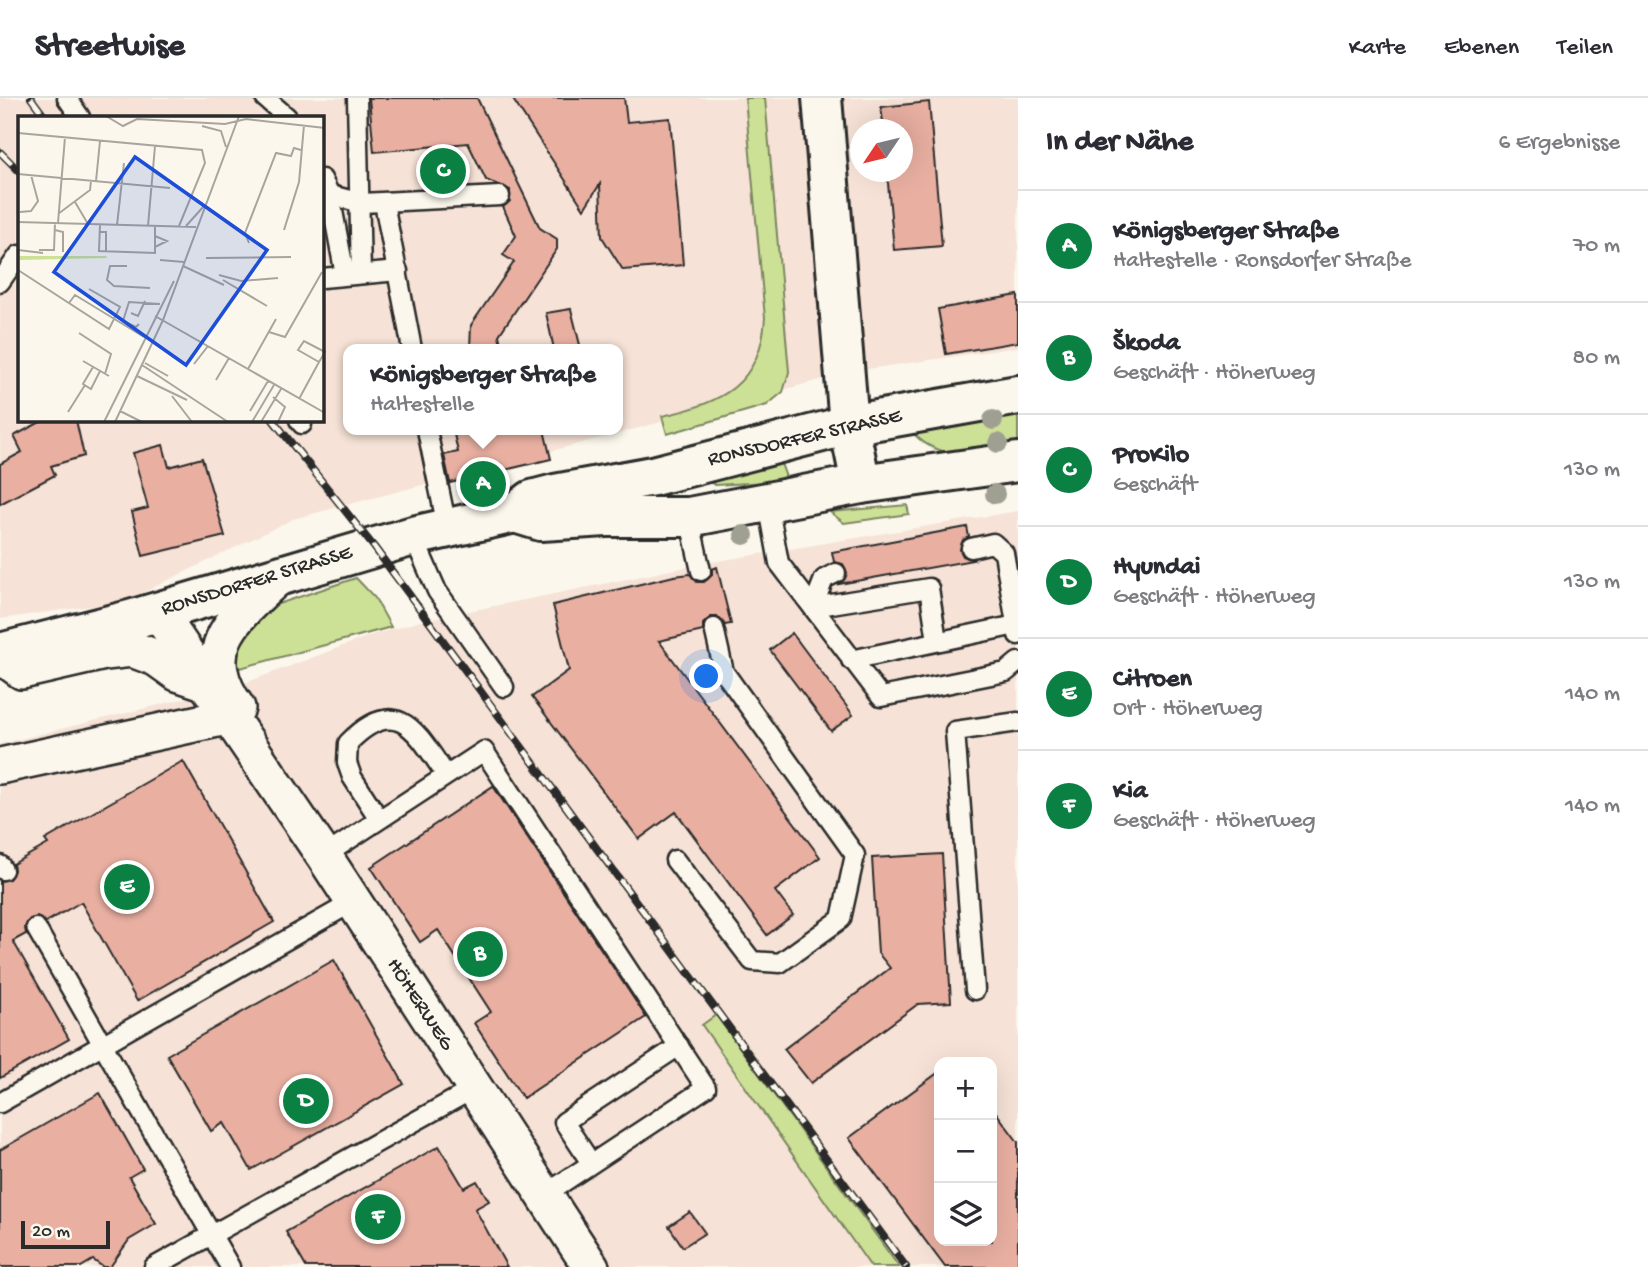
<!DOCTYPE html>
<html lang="de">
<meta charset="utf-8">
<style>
:root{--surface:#fff;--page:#f2f2f3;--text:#2b2b33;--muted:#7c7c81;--line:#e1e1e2;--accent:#0b8043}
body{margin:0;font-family:"Gochi Hand",sans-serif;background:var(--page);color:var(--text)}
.controls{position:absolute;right:21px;bottom:21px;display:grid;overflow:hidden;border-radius:14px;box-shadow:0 7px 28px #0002}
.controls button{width:63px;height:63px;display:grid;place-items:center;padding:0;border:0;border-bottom:2px solid var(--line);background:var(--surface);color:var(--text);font:35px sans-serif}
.compass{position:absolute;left:850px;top:21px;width:63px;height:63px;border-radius:50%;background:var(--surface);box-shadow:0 7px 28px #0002;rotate:235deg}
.scale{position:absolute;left:21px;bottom:18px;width:89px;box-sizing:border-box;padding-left:7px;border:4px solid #2b2b2b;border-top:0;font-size:19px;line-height:24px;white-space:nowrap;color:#2b2b2b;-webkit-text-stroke:5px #fbf7ec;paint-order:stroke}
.you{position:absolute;left:707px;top:579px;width:24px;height:24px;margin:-18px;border:5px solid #fff;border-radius:50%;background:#1a73e8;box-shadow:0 0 0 10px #1a73e833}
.badge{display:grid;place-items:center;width:46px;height:46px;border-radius:50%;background:var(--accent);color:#fff;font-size:23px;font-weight:700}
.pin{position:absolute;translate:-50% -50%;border:4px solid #fff;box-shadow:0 2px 7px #0006}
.popup{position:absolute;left:343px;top:246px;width:280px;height:91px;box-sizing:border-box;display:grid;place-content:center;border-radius:14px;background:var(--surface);filter:drop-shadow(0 2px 5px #0005);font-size:23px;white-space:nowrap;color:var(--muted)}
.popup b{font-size:26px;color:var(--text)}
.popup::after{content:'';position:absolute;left:50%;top:100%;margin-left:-14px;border:14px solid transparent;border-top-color:var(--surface)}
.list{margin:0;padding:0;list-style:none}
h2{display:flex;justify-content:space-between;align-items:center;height:91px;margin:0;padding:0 28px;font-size:30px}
h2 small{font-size:23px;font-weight:400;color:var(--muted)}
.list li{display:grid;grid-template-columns:46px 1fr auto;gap:21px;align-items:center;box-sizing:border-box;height:112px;padding:0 28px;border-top:2px solid var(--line)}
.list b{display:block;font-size:26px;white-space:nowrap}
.list p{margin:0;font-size:23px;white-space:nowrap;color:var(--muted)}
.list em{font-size:23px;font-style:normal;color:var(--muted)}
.icon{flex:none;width:38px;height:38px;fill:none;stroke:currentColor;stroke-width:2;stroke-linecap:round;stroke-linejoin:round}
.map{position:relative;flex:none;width:1018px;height:1169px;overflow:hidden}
header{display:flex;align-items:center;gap:42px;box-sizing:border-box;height:98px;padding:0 35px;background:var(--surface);border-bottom:2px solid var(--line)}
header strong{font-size:33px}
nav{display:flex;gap:38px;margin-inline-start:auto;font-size:24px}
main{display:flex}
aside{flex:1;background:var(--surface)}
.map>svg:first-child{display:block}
</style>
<header>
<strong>Streetwise</strong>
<nav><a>Karte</a><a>Ebenen</a><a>Teilen</a></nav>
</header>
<main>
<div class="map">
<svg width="1018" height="1169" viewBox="0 0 1018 1169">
<rect width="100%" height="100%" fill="#fbf7ec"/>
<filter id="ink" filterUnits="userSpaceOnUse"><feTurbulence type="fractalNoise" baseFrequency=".0143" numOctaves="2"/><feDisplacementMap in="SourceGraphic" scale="14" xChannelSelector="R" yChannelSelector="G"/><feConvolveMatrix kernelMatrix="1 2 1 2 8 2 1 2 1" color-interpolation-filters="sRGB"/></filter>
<g filter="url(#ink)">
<!-- built -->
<g fill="#f6e2d6" fill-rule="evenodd">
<path d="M 0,0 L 1018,0 L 1018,249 L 854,273 L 293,421 L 126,503 L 0,521 ZM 19,19 L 322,19 L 322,322 L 19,322 ZM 860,32 L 902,32 L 902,74 L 860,74 ZM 348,251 L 618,251 L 618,332 L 348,332 Z"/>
<path d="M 1018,413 L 1018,1169 L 0,1169 L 0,646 L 240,587 L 372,537 L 421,523 L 706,465 ZM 939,964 L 992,964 L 992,1143 L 939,1143 Z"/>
</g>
<!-- green -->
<g fill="#cce196" stroke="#7c8660" stroke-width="2">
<path d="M 745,0 L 765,0 L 789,274 L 783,294 L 767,307 L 667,336 L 662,318 C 721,306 761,286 765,220 Z"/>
<path d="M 1018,310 L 1018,345 C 980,351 945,367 915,337 L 914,332 Z"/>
<polygon points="780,363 786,379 767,384 715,387 709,384 710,380"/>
<polygon points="907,407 909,416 844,425 830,414"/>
<polygon points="356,480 375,500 391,529 233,572 237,540 260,512"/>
<polygon points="716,917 899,1169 871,1169 702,927"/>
</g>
<!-- building -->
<g fill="#e9b0a2" stroke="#2b2b2b" stroke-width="2">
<polygon points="369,0 477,0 540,130 557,141 557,151 499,237 502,251 470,251 471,227 514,164 503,157 516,138 503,109 510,103 510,92 486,82 468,45 374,54"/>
<polygon points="512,0 624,0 627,24 670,20 683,167 623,172 602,139 600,86 584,111"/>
<polygon points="929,4 942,148 894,152 887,74 902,74 902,32 884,32 881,9"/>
<polygon points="1018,197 1018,244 946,256 938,211"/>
<polygon points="571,211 581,251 554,251 546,215"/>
<polygon points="44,322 76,322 84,358 51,368 55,377 0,406 0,366 22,354 14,338"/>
<polygon points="453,332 544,332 551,361 450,385 444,357 458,354"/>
<polygon points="163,347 169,369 202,360 225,438 143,458 132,414 148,410 133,355"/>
<polygon points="967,429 969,439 963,442 960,452 963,458 973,462 839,486 847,475 843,466 834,464 832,454"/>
<polygon points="717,469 731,526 725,527 718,519 711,519 703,526 703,533 659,543 820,759 775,793 793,817 767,837 676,714 639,741 532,599 569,572 553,507 674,478 690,476 697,484 704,484 712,477 712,471"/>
<polygon points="792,535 853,617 831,633 770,552"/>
<polygon points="183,663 274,824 137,903 81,804 46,824 37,819 30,821 25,829 26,836 13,843 69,941 0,980 0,783 9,781 14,772 13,766 48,746 45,742"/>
<polygon points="493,688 646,919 523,1000 474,925 491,914 438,832 420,844 371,769"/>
<polygon points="942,756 951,904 918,906 811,985 784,951 890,870 878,855 872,760"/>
<polygon points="334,862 404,986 251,1072 224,1025 211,1033 167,957"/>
<polygon points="939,974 939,1143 992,1143 992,1009 1018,1044 1018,1169 945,1169 849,1040"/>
<polygon points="100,995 143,1071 129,1079 156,1126 129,1142 110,1169 103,1169 93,1162 81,1169 0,1169 0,1052"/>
<polygon points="439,1048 464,1090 477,1083 489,1103 475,1111 507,1169 306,1169 286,1134"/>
<polygon points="690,1114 705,1135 683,1149 669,1128"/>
</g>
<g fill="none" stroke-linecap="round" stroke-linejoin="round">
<defs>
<g id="lane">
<polyline points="67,0 80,19"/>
<polyline points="265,0 287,19"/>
<polyline points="357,0 361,176"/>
<polyline points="322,81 330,97 345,177"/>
<polyline points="330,97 362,105 500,98"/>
<polyline points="384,105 412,251"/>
<polyline points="322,180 398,173"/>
<polyline points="0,184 19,157"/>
<polyline points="299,322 302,326"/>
<polyline points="427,332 447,429"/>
<polyline points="768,405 779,465 881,599 1006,574 1018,564"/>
<polyline points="689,419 701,473"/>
<polyline points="413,438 437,493 504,589"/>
<polyline points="971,450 993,445 1004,455 1018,537"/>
<polyline points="813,509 929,490 937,543"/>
<polyline points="813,509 824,481 836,475"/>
<polyline points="851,562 1016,527"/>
<path d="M 379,721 L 352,679 L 347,665 L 348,645 C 398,594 417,635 446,677"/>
<polyline points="324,758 484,653 706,990 544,1097"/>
<polyline points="675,762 752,863 780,865 841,821 855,757 724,574 714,530"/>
<polyline points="0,767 3,772"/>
<polyline points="36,830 230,1169"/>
<polyline points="975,892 955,633 1018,624"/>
<polyline points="0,1005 353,804"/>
<polyline points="591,1065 564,1024 679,948"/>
<polyline points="154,1169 475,990"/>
</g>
<g id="street">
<polyline points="158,514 324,758 591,1169"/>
<polyline points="0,557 22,573 105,554 132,551 156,560 177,575 201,583"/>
<path d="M 237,610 C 194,549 236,519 278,479"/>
<polyline points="0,668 227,619"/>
</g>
<g id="secondary">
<polyline points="822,0 849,327 861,386"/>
<polyline points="515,415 541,423 606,419 689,419 861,386 1018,364"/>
<polyline points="0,555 130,522 413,438 515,415 532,402 555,396 653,378 849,327 1018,297"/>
</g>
</defs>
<!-- lane casing -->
<use href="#lane" stroke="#2b2b2b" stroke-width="23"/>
<!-- street casing -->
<use href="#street" stroke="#2b2b2b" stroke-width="40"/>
<!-- secondary casing -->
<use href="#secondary" stroke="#2b2b2b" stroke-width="44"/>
<!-- lane -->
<use href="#lane" stroke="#fbf7ec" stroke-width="18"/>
<!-- street -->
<use href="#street" stroke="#fbf7ec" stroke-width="35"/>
<!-- secondary -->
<use href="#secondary" stroke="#fbf7ec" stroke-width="38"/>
<defs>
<g id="rail">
<polyline points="31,0 45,19"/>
<polyline points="0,54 19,73"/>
<polyline points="273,322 374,449 906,1169"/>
</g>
</defs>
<!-- rail casing -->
<use href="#rail" stroke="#2b2b2b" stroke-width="8"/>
<!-- rail -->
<use href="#rail" stroke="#fbf7ec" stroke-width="5" stroke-dasharray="16" stroke-linecap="butt"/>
</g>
<!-- trees -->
<g fill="#9fa091">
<circle cx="993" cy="322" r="10"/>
<circle cx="998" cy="345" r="10"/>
<circle cx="995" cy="396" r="10"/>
<circle cx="744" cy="437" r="10"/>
</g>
</g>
<g text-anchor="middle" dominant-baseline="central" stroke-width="5" stroke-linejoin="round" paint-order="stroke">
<!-- street labels -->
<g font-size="21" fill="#2b2b2b" stroke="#fbf7ec">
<text transform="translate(805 341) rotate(-13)">RONSDORFER STRASSE</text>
<text transform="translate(257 484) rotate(-17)">RONSDORFER STRASSE</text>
<text transform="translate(419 907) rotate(57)">HÖHERWEG</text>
</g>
</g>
<!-- overview -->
<g transform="translate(18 18)">
<rect width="306" height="306" fill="#fbf7ec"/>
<path d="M 0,140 L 88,140 L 89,142 L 0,144 Z" fill="#cce196"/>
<path fill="none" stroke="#a8a59f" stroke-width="2" d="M 88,0 L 105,10 L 119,3 L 207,8 L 228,3 L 307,12M 184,10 L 203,15 L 208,31M 0,17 L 184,34 L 187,47 L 161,110M 0,58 L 152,72M 78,65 L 82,25M 57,86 L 70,108M 2,96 L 13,95 L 20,85 L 13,59M 40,98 L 72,74 L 73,65M 0,106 L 178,111M 40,107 L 47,21M 82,109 L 81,135 L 137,137 L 137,110M 99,109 L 106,47M 130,110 L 137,30M 168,110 L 186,90M 37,114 L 45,116 L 45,136M 266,114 L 281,66 L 286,9M 82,116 L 88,116 L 88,135M 231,127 L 227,117 L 258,37 L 273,40 L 276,32 L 283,34M 137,131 L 149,125 L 137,120M 0,134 L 25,137M 21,134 L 36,134 L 37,107M 188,142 L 273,141M 142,144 L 166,146M 109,150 L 92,150 L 89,164 L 96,170 L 132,172M 165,150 L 206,169M 0,154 L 91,213 L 102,191 L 71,173M 201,159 L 223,165 L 260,162M 205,164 L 249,190M 51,187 L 57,179 L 126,221M 113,197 L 120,200 L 127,185M 137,200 L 307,297M 121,208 L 118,211 L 105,205 L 111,186 L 142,188M 251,216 L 267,221 L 304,156M 61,217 L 93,238 L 87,258M 65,245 L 91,260M 127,247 L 150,260M 176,248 L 190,230M 124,249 L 210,306M 75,251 L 65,268 L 73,273 L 82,255M 230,253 L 258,203M 119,260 L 169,284M 198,264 L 211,242M 154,280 L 174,306M 255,281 L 267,291 L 260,306M 281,283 L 301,246 L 307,236 L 286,225 L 280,234 L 301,246M 102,295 L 124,306M 232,295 L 250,265M 50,296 L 67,269M 86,306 L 156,165M 97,306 L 145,204 L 221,0M 234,306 L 256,269M 243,306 L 263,273"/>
<path fill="#1d4ed8" fill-opacity="0.15" stroke="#1d4ed8" stroke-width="3.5" d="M 117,41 L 249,134 L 168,249 L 36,156 Z"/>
<rect width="306" height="306" fill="none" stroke="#2b2b2b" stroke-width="3.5"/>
</g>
</svg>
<div class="controls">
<button>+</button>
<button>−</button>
<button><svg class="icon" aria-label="layers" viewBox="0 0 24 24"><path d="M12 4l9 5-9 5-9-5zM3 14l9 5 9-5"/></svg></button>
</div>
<svg class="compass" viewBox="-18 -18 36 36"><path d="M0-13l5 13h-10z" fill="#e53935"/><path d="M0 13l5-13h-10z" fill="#7c7c81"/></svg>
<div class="scale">20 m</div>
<div class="you"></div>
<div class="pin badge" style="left:483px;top:386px">A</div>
<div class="popup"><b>Königsberger Straße</b>Haltestelle</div>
<div class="pin badge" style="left:480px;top:856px">B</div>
<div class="pin badge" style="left:443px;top:73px">C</div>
<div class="pin badge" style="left:306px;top:1003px">D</div>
<div class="pin badge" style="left:127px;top:789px">E</div>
<div class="pin badge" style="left:378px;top:1119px">F</div>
</div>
<aside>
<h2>In der Nähe<small>6 Ergebnisse</small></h2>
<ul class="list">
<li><span class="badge">A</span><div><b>Königsberger Straße</b><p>Haltestelle · Ronsdorfer Straße</p></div><em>70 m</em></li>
<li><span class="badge">B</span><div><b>Škoda</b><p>Geschäft · Höherweg</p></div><em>80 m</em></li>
<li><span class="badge">C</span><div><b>ProKilo</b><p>Geschäft</p></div><em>130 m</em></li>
<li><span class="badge">D</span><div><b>Hyundai</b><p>Geschäft · Höherweg</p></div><em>130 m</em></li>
<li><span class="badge">E</span><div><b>Citroen</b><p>Ort · Höherweg</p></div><em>140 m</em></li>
<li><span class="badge">F</span><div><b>Kia</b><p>Geschäft · Höherweg</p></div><em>140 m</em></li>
</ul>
</aside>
</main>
